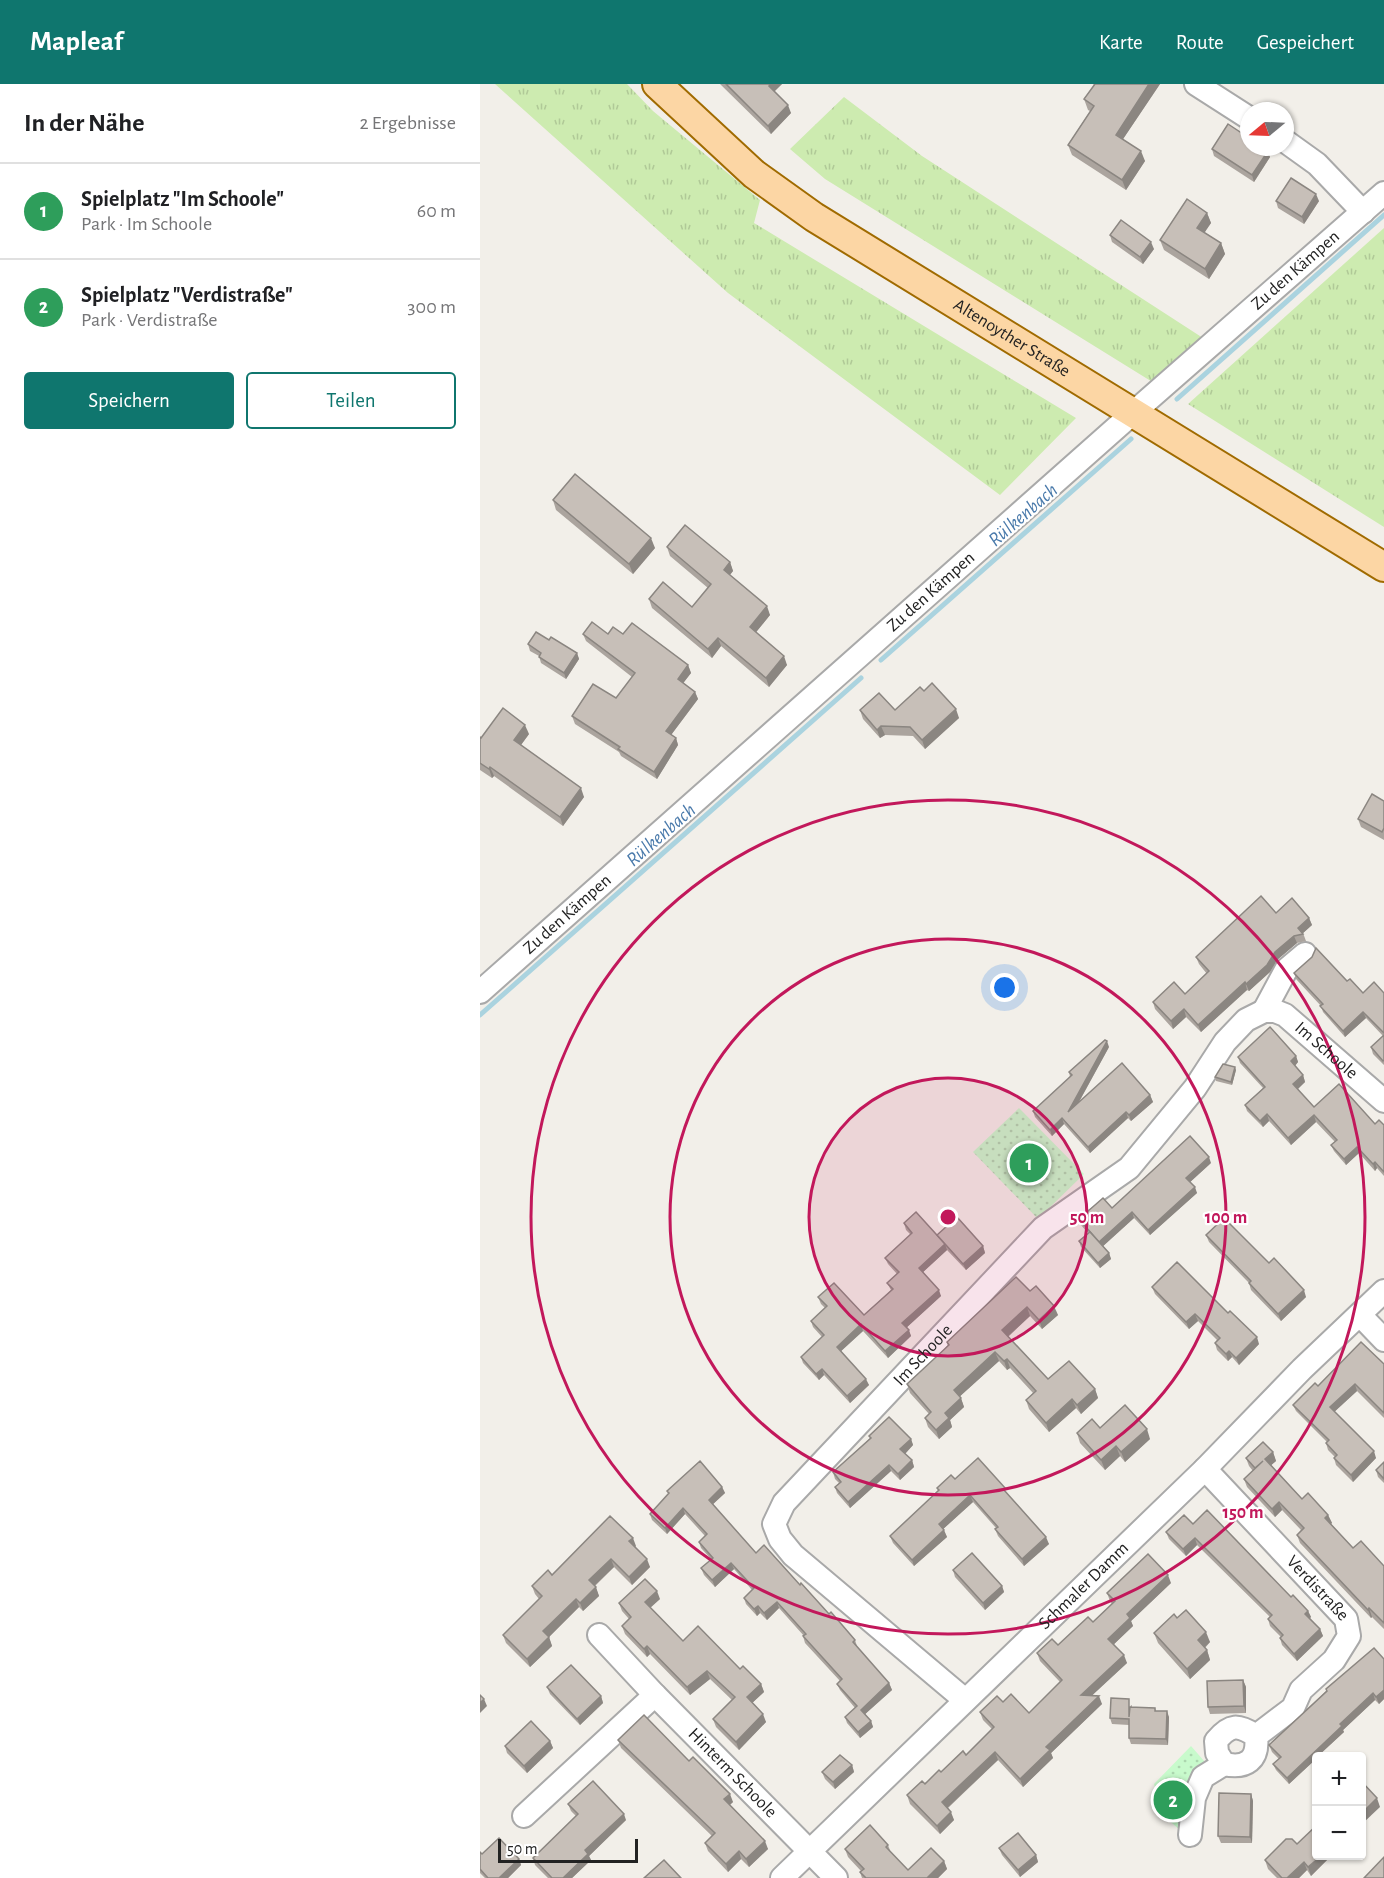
<!DOCTYPE html>
<html lang="de">
<meta charset="utf-8">
<style>
:root{--surface:#fff;--page:#f2f2f2;--text:#202124;--muted:#757577;--line:#e0e0e0;--accent:#0f766e}
body{margin:0;font-family:"Alegreya Sans",sans-serif;background:var(--page);color:var(--text)}
.controls{position:absolute;right:18px;bottom:18px;display:grid;overflow:hidden;border-radius:6px;box-shadow:0 2px 4px #0004}
.controls button{width:54px;height:54px;display:grid;place-items:center;padding:0;border:0;border-bottom:2px solid var(--line);background:var(--surface);color:var(--text);font:30px sans-serif}
.compass{position:absolute;left:760px;top:18px;width:54px;height:54px;border-radius:50%;background:var(--surface);box-shadow:0 2px 4px #0004;rotate:251deg}
.scale{position:absolute;left:18px;bottom:15px;width:140px;box-sizing:border-box;padding-left:6px;border:3px solid #222;border-top:0;font-size:16px;line-height:21px;white-space:nowrap;color:#222;-webkit-text-stroke:4px #fff;paint-order:stroke}
.you{position:absolute;left:525px;top:904px;width:21px;height:21px;margin:-15px;border:4px solid #fff;border-radius:50%;background:#1a73e8;box-shadow:0 0 0 9px #1a73e833}
.badge{display:grid;place-items:center;width:39px;height:39px;border-radius:50%;background:var(--accent);color:#fff;font-size:20px;font-weight:700}
.pin{position:absolute;translate:-50% -50%;border:3px solid #fff;box-shadow:0 2px 6px #0006}
.list{margin:0;padding:0;list-style:none}
h2{display:flex;justify-content:space-between;align-items:center;height:78px;margin:0;padding:0 24px;font-size:26px}
h2 small{font-size:20px;font-weight:400;color:var(--muted)}
.list li{display:grid;grid-template-columns:39px 1fr auto;gap:18px;align-items:center;box-sizing:border-box;height:96px;padding:0 24px;border-top:2px solid var(--line)}
.list b{display:block;font-size:22px;white-space:nowrap}
.list p{margin:0;font-size:20px;white-space:nowrap;color:var(--muted)}
.list em{font-size:20px;font-style:normal;color:var(--muted)}
.actions{display:flex;gap:12px;padding:18px 24px}
.actions a{flex:1;padding:14px 0;border:2px solid var(--accent);border-radius:6px;text-align:center;font-size:21px;color:var(--accent)}
.actions .main{background:var(--accent);color:#fff}
.map{position:relative;flex:none;width:904px;height:1794px;overflow:hidden}
header{display:flex;align-items:center;gap:36px;box-sizing:border-box;height:84px;padding:0 30px;background:var(--accent);color:#fff}
header strong{font-size:28px}
nav{display:flex;gap:33px;margin-inline-start:auto;font-size:21px}
main{display:flex}
aside{flex:1;background:var(--surface)}
.map>svg:first-child{display:block}
</style>
<header>
<strong>Mapleaf</strong>
<nav><a>Karte</a><a>Route</a><a>Gespeichert</a></nav>
</header>
<main>
<aside>
<h2>In der Nähe<small>2 Ergebnisse</small></h2>
<ul class="list">
<li><span class="badge" style="background:#2e9e5b">1</span><div><b>Spielplatz &quot;Im Schoole&quot;</b><p>Park · Im Schoole</p></div><em>60 m</em></li>
<li><span class="badge" style="background:#2e9e5b">2</span><div><b>Spielplatz &quot;Verdistraße&quot;</b><p>Park · Verdistraße</p></div><em>300 m</em></li>
</ul>
<div class="actions"><a class="main">Speichern</a><a>Teilen</a></div>
</aside>
<div class="map">
<svg width="904" height="1794" viewBox="0 0 904 1794">
<defs>
<pattern id="grass-tufts" width="24" height="20" patternUnits="userSpaceOnUse" patternTransform="scale(1.5)"><rect width="24" height="20" fill="#cdebb0"/><path d="M3 7l-1-3M5 7V3M7 7l1-3M15 17l-1-3M17 17v-4M19 17l1-3" fill="none" stroke="#b0c997"/></pattern>
<pattern id="park-dots" width="8" height="8" patternUnits="userSpaceOnUse" patternTransform="scale(1.5)"><rect width="8" height="8" fill="#c8facc"/><path d="M2 2h.1M6 6h.1" fill="none" stroke="#acd6af" stroke-width="1.8" stroke-linecap="round"/></pattern>
</defs>
<rect width="100%" height="100%" fill="#f2efe9"/>
<!-- grass -->
<g fill="url(#grass-tufts)">
<polygon points="15,0 147,0 173,27 280,116 274,139 596,334 520,411 248,209"/>
<polygon points="364,13 442,72 723,254 674,299 345,95 310,65"/>
<polygon points="904,144 904,443 708,320"/>
</g>
<!-- park -->
<g fill="url(#park-dots)">
<polygon points="539,1024 604,1090 558,1135 493,1068"/>
<polygon points="711,1662 725,1678 706,1699 706,1744 701,1747 684,1732 674,1700"/>
</g>
<g fill="none" stroke-linecap="round" stroke-linejoin="round">
<!-- stream -->
<g stroke="#aad3df" stroke-width="5">
<polyline points="697,315 904,131"/>
<polyline points="401,576 651,355"/>
<polyline points="0,931 381,594"/>
</g>
<defs>
<g id="minor">
<polyline points="716,0 769,34"/>
<polyline points="805,57 837,80 883,128"/>
<path id="s1" d="M 0,908 L 653,329 L 904,109"/>
<polyline points="784,927 806,886 825,870"/>
<polyline points="880,1231 904,1256"/>
<path id="s2" d="M 725,1385 L 866,1535 L 869,1552 L 854,1576 L 821,1606 L 813,1624 L 776,1652 C 758,1640 750,1640 736,1657 L 737,1669 L 744,1680 C 766,1685 779,1676 776,1652"/>
<path id="s3" d="M 119,1551 L 175,1611 L 356,1794"/>
<path id="s4" d="M 485,1616 L 313,1471 L 300,1455 L 294,1440 L 304,1419 L 563,1144 L 649,1084 L 715,1004 L 745,958 L 766,936 L 784,927 L 795,927 L 805,931 L 904,1017"/>
<polyline points="44,1732 175,1611"/>
<polyline points="710,1751 714,1714 723,1693 744,1680"/>
<path id="s5" d="M 302,1794 L 725,1385 L 822,1285 L 904,1207"/>
</g>
<g id="major">
<path id="s6" d="M 177,0 L 274,90 L 334,133 L 904,483"/>
</g>
</defs>
<!-- minor casing -->
<use href="#minor" stroke="#a9a9a9" stroke-width="26"/>
<!-- major casing -->
<use href="#major" stroke="#a06b00" stroke-width="32"/>
<!-- minor -->
<use href="#minor" stroke="#fff" stroke-width="22"/>
<!-- major -->
<use href="#major" stroke="#fcd6a4" stroke-width="28"/>
</g>
<!-- wall -->
<g fill="#aba49e">
<polygon points="240,0 302,0 294,7 311,29 291,50"/>
<polygon points="613,0 680,0 643,55 665,77 646,106 592,71 588,61 610,27 608,26 604,15 614,1"/>
<polygon points="732,65 790,73 774,98 734,72"/>
<polygon points="796,117 839,117 824,140 798,124"/>
<polygon points="727,129 731,139 724,148 741,159 745,170 729,195 684,166 680,156"/>
<polygon points="630,151 674,165 663,180 632,158"/>
<polygon points="73,416 175,464 153,490 76,426"/>
<polygon points="187,463 250,478 253,487 250,491 290,531 276,548 307,581 289,603 241,562 232,574 172,524 169,515 212,523 228,504 190,472"/>
<polygon points="103,550 143,550 208,581 211,589 203,599 215,608 218,615 191,651 196,654 198,661 177,695 141,672 139,668 95,640 92,632 136,614 152,593 106,557"/>
<polygon points="48,560 97,569 99,575 86,595 61,579 59,572 50,567"/>
<polygon points="444,607 479,634 445,665 433,652 405,651 400,654 383,635 380,626 415,626"/>
<polygon points="49,650 41,661 104,713 83,742 14,692 12,694 0,686 0,653"/>
<polygon points="904,717 904,756 881,743 878,735"/>
<polygon points="796,829 829,834 832,841 823,849 826,857 817,859 797,876 790,888 769,907 767,906 721,948 706,933 693,945 675,925 673,918 705,910 727,890 719,880 716,873"/>
<polygon points="814,889 867,897 883,909 904,909 904,981 893,970 891,963 903,952 886,934 865,953 843,928 841,922 816,895"/>
<polygon points="629,963 599,1018 670,1011 673,1018 651,1037 648,1034 610,1069 584,1040 572,1052 555,1033 553,1027 590,993 589,988"/>
<polygon points="816,972 818,978 815,982 823,991 825,998 817,1005 834,1023 895,1040 904,1041 904,1092 897,1084 895,1087 879,1069 866,1081 854,1067 851,1061 855,1058 836,1038 811,1061 789,1037 783,1043 767,1027 765,1021 783,1004 760,979 758,973"/>
<polygon points="756,986 752,1001 736,997 735,993"/>
<polygon points="731,1079 710,1098 717,1109 670,1151 654,1134 623,1162 629,1169 631,1175 620,1184 601,1163 599,1157 608,1149 601,1141 599,1135 632,1124"/>
<polygon points="424,1139 458,1152 503,1162 505,1169 486,1186 467,1166 443,1188 461,1212 427,1243 431,1252 408,1274 383,1247 361,1267 389,1301 370,1319 344,1291 339,1296 323,1279 321,1273 342,1253 333,1243 331,1237 345,1224 341,1220 338,1213 384,1231 411,1206 407,1199 417,1190 408,1180 405,1174 431,1151 426,1146"/>
<polygon points="726,1151 789,1179 826,1213 801,1237 771,1206 769,1199 729,1158"/>
<polygon points="672,1203 779,1260 759,1281 752,1273 748,1277 737,1266 735,1259 737,1256 718,1237 709,1245 675,1210"/>
<polygon points="550,1207 578,1231 562,1245 550,1232 528,1253 568,1295 615,1305 618,1314 601,1330 596,1324 569,1348 549,1325 546,1316 553,1309 530,1284 527,1286 519,1277 480,1312 484,1323 470,1336 472,1343 459,1355 448,1343 445,1334 449,1330 430,1309 427,1300 468,1262 467,1258"/>
<polygon points="904,1280 904,1334 877,1307 854,1328 896,1374 873,1398 856,1381 854,1374 855,1373 848,1366 846,1359 847,1358 816,1327 813,1321"/>
<polygon points="620,1344 670,1355 645,1378 640,1372 625,1386 600,1359 597,1349"/>
<polygon points="389,1352 431,1355 433,1361 425,1370 432,1376 434,1383 420,1396 411,1387 370,1424 357,1409 355,1403 359,1399 355,1395 353,1388 390,1354"/>
<polygon points="793,1368 796,1377 791,1381 822,1415 848,1431 852,1439 851,1440 873,1464 904,1482 904,1545 892,1533 891,1534 820,1459 817,1451 821,1446 802,1426 795,1433 767,1403 764,1395 773,1387 769,1382 766,1374"/>
<polygon points="904,1378 904,1399 898,1393 896,1386"/>
<polygon points="475,1395 528,1411 569,1460 544,1482 518,1452 515,1445 516,1444 493,1418 463,1445 467,1453 434,1482 413,1459 410,1452 458,1407 457,1404"/>
<polygon points="242,1403 245,1409 233,1420 276,1469 320,1501 375,1556 377,1562 377,1563 409,1599 412,1606 385,1630 391,1637 393,1643 380,1654 367,1639 365,1633 375,1624 360,1606 357,1600 360,1597 325,1559 323,1552 324,1552 299,1524 287,1536 280,1529 277,1532 266,1520 264,1514 272,1506 254,1485 235,1503 224,1491 221,1484 231,1475 221,1464 219,1458 225,1452 205,1430 187,1450 172,1436 170,1430 188,1410 187,1407"/>
<polygon points="713,1440 828,1527 831,1533 830,1534 840,1545 843,1552 817,1577 802,1561 800,1554 801,1553 790,1542 788,1535 790,1533 717,1461 706,1472 689,1455 686,1448"/>
<polygon points="156,1462 155,1463 170,1483 152,1501 134,1483 115,1502 119,1512 103,1527 99,1523 69,1553 72,1562 50,1583 26,1559 23,1551 59,1515 55,1510 52,1502 72,1491"/>
<polygon points="473,1486 522,1502 524,1508 505,1526 475,1493"/>
<polygon points="691,1499 651,1537 653,1542 634,1560 647,1579 612,1611 622,1620 571,1669 573,1674 543,1703 518,1676 468,1724 474,1736 460,1750 430,1720 427,1711 486,1671 512,1645 503,1636 500,1628 523,1618 549,1629 580,1598 560,1577 557,1569 578,1561 613,1538 632,1520 630,1517 627,1509"/>
<polygon points="180,1515 170,1523 203,1557 260,1585 281,1600 284,1608 272,1619 286,1638 259,1666 236,1643 233,1635 252,1616 230,1595 210,1611 170,1570 167,1573 145,1550 142,1542 149,1535 142,1527 139,1519"/>
<polygon points="697,1534 730,1558 725,1564 727,1566 730,1576 710,1595 678,1559 674,1549"/>
<polygon points="904,1575 904,1615 899,1620 895,1616 863,1646 864,1648 838,1672 837,1672 837,1674 809,1700 796,1686 793,1680 799,1675 792,1668 789,1661 846,1607 846,1605"/>
<polygon points="763,1596 766,1603 766,1629 730,1630 728,1623"/>
<polygon points="67,1603 121,1612 123,1619 100,1641 70,1610"/>
<polygon points="652,1621 652,1623 675,1624 676,1627 689,1633 688,1661 651,1660 649,1654 649,1641 632,1640 630,1634"/>
<polygon points="138,1656 209,1677 253,1718 250,1721 288,1765 269,1783 261,1775 248,1788 228,1767 225,1759 232,1752 141,1664"/>
<polygon points="70,1657 73,1664 47,1689 27,1669 25,1662"/>
<polygon points="372,1681 374,1688 355,1705 345,1695 342,1688"/>
<polygon points="771,1710 773,1717 772,1759 741,1759 738,1752"/>
<polygon points="88,1720 146,1736 109,1772 111,1776 92,1794 68,1794 55,1781 53,1774 96,1732 91,1727"/>
<polygon points="817,1760 846,1774 847,1776 831,1792 827,1786 819,1794 797,1794 788,1785 785,1776"/>
<polygon points="408,1761 411,1769 428,1786 464,1777 467,1785 458,1794 382,1794 380,1788 381,1787 368,1773 365,1765"/>
<polygon points="519,1764 556,1771 558,1778 540,1793 522,1771"/>
<polygon points="0,1768 2,1770 39,1775 41,1781 28,1794 5,1794 0,1789"/>
</g>
<!-- shaded-wall -->
<g fill="#8b8681">
<polygon points="290,0 302,0 292,10 289,2"/>
<polygon points="669,0 680,0 639,61 636,51"/>
<polygon points="308,21 311,29 291,50 288,42"/>
<polygon points="661,67 665,77 646,106 642,96"/>
<polygon points="788,67 790,73 774,98 772,91"/>
<polygon points="836,110 839,117 824,140 822,133"/>
<polygon points="727,129 731,139 721,154 717,144"/>
<polygon points="671,158 674,165 663,180 660,173"/>
<polygon points="741,159 745,170 729,195 725,185"/>
<polygon points="171,454 175,464 153,490 149,480"/>
<polygon points="250,478 253,487 247,494 244,486"/>
<polygon points="287,522 290,531 273,552 270,543"/>
<polygon points="238,554 241,562 232,574 228,565"/>
<polygon points="97,569 99,575 86,595 84,589"/>
<polygon points="304,572 307,581 289,603 286,594"/>
<polygon points="208,581 211,589 201,602 198,595"/>
<polygon points="215,608 218,615 188,655 186,647"/>
<polygon points="476,625 479,634 445,665 442,656"/>
<polygon points="45,641 49,650 38,665 34,656"/>
<polygon points="401,642 405,651 400,654 397,646"/>
<polygon points="196,654 198,661 177,695 174,688"/>
<polygon points="10,683 14,692 12,694 9,685"/>
<polygon points="101,704 104,713 83,742 80,733"/>
<polygon points="829,834 832,841 822,850 818,844"/>
<polygon points="814,852 817,859 797,876 790,888 769,907 766,900 795,868"/>
<polygon points="765,898 767,906 721,948 718,941"/>
<polygon points="704,925 706,933 693,945 691,937"/>
<polygon points="883,928 886,934 865,953 863,947"/>
<polygon points="627,957 629,963 590,1034 588,1028"/>
<polygon points="816,972 818,978 813,984 811,977"/>
<polygon points="755,983 756,986 752,1001 751,998"/>
<polygon points="823,991 825,998 816,1007 813,1000"/>
<polygon points="670,1011 673,1018 651,1037 649,1031"/>
<polygon points="646,1028 648,1034 610,1069 608,1063"/>
<polygon points="787,1030 789,1037 783,1043 780,1037"/>
<polygon points="834,1031 836,1038 811,1061 808,1054"/>
<polygon points="582,1034 584,1040 572,1052 570,1046"/>
<polygon points="877,1063 879,1069 866,1081 864,1075"/>
<polygon points="729,1073 731,1079 708,1100 706,1094"/>
<polygon points="895,1078 897,1084 895,1087 893,1080"/>
<polygon points="715,1103 717,1109 670,1151 668,1146"/>
<polygon points="652,1128 654,1134 621,1164 619,1158"/>
<polygon points="465,1160 467,1166 441,1190 439,1184"/>
<polygon points="503,1162 505,1169 486,1186 483,1180"/>
<polygon points="629,1169 631,1175 620,1184 618,1179"/>
<polygon points="459,1206 461,1212 425,1245 422,1239"/>
<polygon points="824,1206 826,1213 801,1237 798,1230"/>
<polygon points="574,1222 578,1231 562,1245 559,1236"/>
<polygon points="547,1223 550,1232 525,1255 522,1246"/>
<polygon points="715,1230 718,1237 709,1245 706,1238"/>
<polygon points="381,1240 383,1247 359,1269 357,1263"/>
<polygon points="429,1246 431,1252 408,1274 405,1267"/>
<polygon points="777,1253 779,1260 759,1281 756,1274"/>
<polygon points="749,1267 752,1273 748,1277 746,1270"/>
<polygon points="515,1268 519,1277 477,1315 474,1306"/>
<polygon points="527,1275 530,1284 527,1286 524,1277"/>
<polygon points="342,1285 344,1291 339,1296 336,1290"/>
<polygon points="386,1295 389,1301 370,1319 367,1312"/>
<polygon points="875,1300 877,1307 852,1330 850,1323"/>
<polygon points="615,1305 618,1314 601,1330 597,1321"/>
<polygon points="481,1314 484,1323 470,1336 472,1343 459,1355 456,1346 465,1329"/>
<polygon points="592,1315 596,1324 569,1348 566,1339"/>
<polygon points="667,1345 670,1355 645,1378 641,1368"/>
<polygon points="431,1355 433,1361 423,1372 420,1365"/>
<polygon points="636,1362 640,1372 625,1386 621,1376"/>
<polygon points="894,1367 896,1374 873,1398 871,1391"/>
<polygon points="793,1368 796,1377 788,1384 785,1375"/>
<polygon points="432,1376 434,1383 420,1396 418,1390"/>
<polygon points="409,1381 411,1387 370,1424 368,1418"/>
<polygon points="242,1403 245,1409 231,1422 229,1416"/>
<polygon points="490,1411 493,1418 461,1447 459,1440"/>
<polygon points="799,1418 802,1426 795,1433 792,1425"/>
<polygon points="203,1424 205,1430 187,1450 185,1444"/>
<polygon points="848,1431 852,1439 848,1442 845,1434"/>
<polygon points="464,1446 467,1453 434,1482 432,1476"/>
<polygon points="566,1453 569,1460 544,1482 542,1475"/>
<polygon points="153,1454 156,1462 152,1466 149,1457"/>
<polygon points="715,1454 717,1461 706,1472 703,1465"/>
<polygon points="131,1475 134,1483 112,1504 109,1496"/>
<polygon points="167,1475 170,1483 152,1501 149,1493"/>
<polygon points="251,1479 254,1485 235,1503 232,1496"/>
<polygon points="688,1491 691,1499 651,1537 653,1542 631,1563 628,1555 647,1530"/>
<polygon points="522,1502 524,1508 505,1526 503,1519"/>
<polygon points="116,1503 119,1512 103,1527 100,1519"/>
<polygon points="177,1507 180,1515 168,1526 165,1518"/>
<polygon points="96,1515 99,1523 66,1556 63,1547"/>
<polygon points="297,1518 299,1524 287,1536 284,1529"/>
<polygon points="278,1522 280,1529 277,1532 274,1525"/>
<polygon points="889,1524 892,1533 891,1534 888,1526"/>
<polygon points="828,1527 831,1533 828,1536 825,1530"/>
<polygon points="840,1545 843,1552 817,1577 814,1570"/>
<polygon points="726,1548 730,1558 722,1566 718,1556"/>
<polygon points="69,1553 72,1562 50,1583 47,1575"/>
<polygon points="167,1562 170,1570 167,1573 164,1565"/>
<polygon points="727,1566 730,1576 710,1595 707,1585"/>
<polygon points="644,1571 647,1579 604,1619 601,1611"/>
<polygon points="227,1587 230,1595 210,1611 207,1603"/>
<polygon points="763,1596 766,1603 766,1629 764,1622"/>
<polygon points="409,1599 412,1606 383,1632 381,1626"/>
<polygon points="281,1600 284,1608 270,1621 267,1613"/>
<polygon points="904,1606 904,1615 899,1620 896,1613"/>
<polygon points="893,1609 895,1616 863,1646 864,1648 838,1672 837,1672 837,1674 809,1700 807,1694 860,1640"/>
<polygon points="121,1612 123,1619 100,1641 97,1635"/>
<polygon points="619,1612 622,1620 571,1669 573,1674 543,1703 540,1695 566,1663"/>
<polygon points="4,1615 7,1622 0,1629 0,1619"/>
<polygon points="687,1627 689,1633 688,1661 686,1655"/>
<polygon points="283,1630 286,1638 259,1666 256,1658"/>
<polygon points="391,1637 393,1643 380,1654 378,1648"/>
<polygon points="70,1657 73,1664 47,1689 44,1682"/>
<polygon points="515,1668 518,1676 465,1726 462,1718"/>
<polygon points="372,1681 374,1688 355,1705 353,1698"/>
<polygon points="250,1710 253,1718 247,1723 244,1715"/>
<polygon points="771,1710 773,1717 772,1759 770,1753"/>
<polygon points="897,1714 900,1723 882,1740 882,1729"/>
<polygon points="471,1728 474,1736 460,1750 457,1742"/>
<polygon points="144,1730 146,1736 109,1772 111,1776 92,1794 83,1794 105,1766"/>
<polygon points="285,1757 288,1765 269,1783 266,1775"/>
<polygon points="259,1767 261,1775 248,1788 246,1780"/>
<polygon points="556,1771 558,1778 540,1793 538,1786"/>
<polygon points="841,1772 848,1772 846,1774 847,1776 831,1792 828,1783"/>
<polygon points="39,1775 41,1781 28,1794 19,1794"/>
<polygon points="464,1777 467,1785 458,1794 447,1794"/>
<polygon points="824,1778 827,1786 819,1794 807,1794"/>
</g>
<!-- building -->
<g fill="#c7bfb8" stroke="#8b8681" stroke-width="1.5">
<polygon points="246,0 290,0 289,2 308,21 288,42"/>
<polygon points="615,0 669,0 636,51 661,67 642,96 588,61 614,22 604,15"/>
<polygon points="748,40 769,54 769,63 783,63 788,67 772,91 732,65"/>
<polygon points="811,94 836,110 822,133 796,117"/>
<polygon points="707,115 727,129 717,144 741,159 725,185 680,156"/>
<polygon points="641,136 671,158 660,173 630,151"/>
<polygon points="95,390 171,454 149,480 73,416"/>
<polygon points="205,441 250,478 244,486 287,522 270,543 304,572 286,594 238,554 228,565 169,515 183,498 212,523 231,500 187,463"/>
<polygon points="112,538 128,550 133,543 143,550 152,539 208,581 198,595 215,608 186,647 196,654 174,688 138,665 140,663 92,632 113,600 136,614 155,589 103,550"/>
<polygon points="56,548 69,556 71,553 97,569 84,589 59,573 61,569 48,560"/>
<polygon points="452,599 476,625 442,656 430,643 401,642 397,646 380,626 399,609 415,626 440,603 444,607"/>
<polygon points="23,624 45,641 34,656 101,704 80,733 10,683 9,685 0,679 0,653 1,654"/>
<polygon points="892,710 904,717 904,744 902,748 878,735"/>
<polygon points="781,812 796,829 812,814 829,834 818,844 823,850 814,852 795,868 787,881 766,900 765,898 718,941 704,925 691,937 673,918 694,898 705,910 729,887 716,873"/>
<polygon points="836,864 867,897 870,895 883,909 894,898 904,909 904,949 883,928 863,947 840,922 843,920 814,889 832,873"/>
<polygon points="790,943 816,972 811,977 823,991 813,1000 834,1023 859,1000 895,1040 899,1036 904,1041 904,1088 895,1078 893,1080 877,1063 864,1075 851,1061 857,1056 834,1031 808,1054 787,1030 780,1037 765,1021 785,1003 758,973"/>
<polygon points="904,951 904,976 903,977 891,963"/>
<polygon points="625,956 627,957 588,1028 642,979 670,1011 649,1031 646,1028 608,1063 582,1034 570,1046 553,1027 592,991 589,988"/>
<polygon points="743,980 755,983 751,998 735,993"/>
<polygon points="710,1052 729,1073 706,1094 715,1103 668,1146 652,1128 619,1158 599,1135 623,1114 632,1124"/>
<polygon points="436,1128 465,1160 439,1184 459,1206 422,1239 429,1246 405,1267 381,1240 357,1263 386,1295 367,1312 342,1285 336,1290 321,1273 344,1251 331,1237 347,1222 338,1213 354,1199 384,1231 413,1205 407,1199 419,1188 405,1174 432,1149 424,1139"/>
<polygon points="477,1133 503,1162 483,1180 457,1151"/>
<polygon points="744,1134 789,1179 794,1174 824,1206 798,1230 769,1199 771,1197 726,1151"/>
<polygon points="610,1148 629,1169 618,1179 599,1157"/>
<polygon points="697,1178 748,1229 750,1227 777,1253 756,1274 749,1267 746,1270 735,1259 740,1254 715,1230 706,1238 672,1203"/>
<polygon points="536,1193 550,1207 556,1202 574,1222 559,1236 547,1223 522,1246 568,1295 589,1277 615,1305 597,1321 592,1315 566,1339 546,1316 556,1307 527,1275 524,1277 515,1268 474,1306 481,1314 465,1329 469,1334 456,1346 445,1334 451,1328 427,1300 469,1261 467,1258"/>
<polygon points="881,1258 904,1280 904,1329 875,1300 850,1323 894,1367 871,1391 854,1374 857,1371 846,1359 849,1356 813,1321 835,1299 838,1302"/>
<polygon points="645,1321 667,1345 641,1368 636,1362 621,1376 597,1349 612,1335 620,1344"/>
<polygon points="409,1333 431,1355 420,1365 432,1376 418,1390 409,1381 368,1418 355,1403 361,1398 353,1388 391,1354 389,1352"/>
<polygon points="783,1358 793,1368 785,1375 822,1415 828,1409 848,1431 845,1434 873,1464 881,1457 904,1482 904,1539 889,1524 888,1526 817,1451 824,1444 799,1418 792,1425 764,1395 783,1377 775,1384 766,1374"/>
<polygon points="498,1374 526,1405 524,1406 566,1453 542,1475 515,1445 518,1443 490,1411 459,1440 464,1446 432,1476 410,1452 459,1406 457,1404 471,1391 475,1395"/>
<polygon points="220,1377 242,1403 229,1416 276,1469 284,1461 320,1501 321,1499 349,1530 351,1528 375,1556 373,1558 409,1599 381,1626 391,1637 378,1648 365,1633 377,1622 357,1600 362,1595 323,1552 326,1550 297,1518 284,1529 278,1522 274,1525 264,1514 274,1504 251,1479 232,1496 221,1484 233,1474 219,1458 227,1450 203,1424 185,1444 170,1430 189,1409 187,1407"/>
<polygon points="904,1378 904,1395 896,1386"/>
<polygon points="727,1426 811,1513 813,1511 828,1527 825,1530 840,1545 814,1570 800,1554 803,1551 788,1535 792,1531 715,1454 703,1465 686,1448 704,1431 713,1440"/>
<polygon points="130,1432 153,1454 149,1457 167,1475 149,1493 131,1475 109,1496 116,1503 100,1519 96,1515 63,1547 69,1553 47,1575 23,1551 62,1512 52,1502 68,1486 72,1491"/>
<polygon points="492,1469 522,1502 503,1519 473,1486"/>
<polygon points="668,1470 688,1491 647,1530 650,1534 628,1555 644,1571 601,1611 619,1612 566,1663 570,1666 540,1695 515,1668 462,1718 471,1728 457,1742 427,1711 442,1697 445,1700 459,1686 461,1688 483,1667 486,1671 514,1643 500,1628 517,1612 523,1618 531,1610 549,1629 582,1596 557,1569 572,1555 578,1561 608,1533 613,1538 635,1517 627,1509"/>
<polygon points="165,1495 177,1507 165,1518 203,1557 218,1542 260,1585 263,1582 281,1600 267,1613 283,1630 256,1658 233,1635 255,1613 227,1587 207,1603 167,1562 164,1565 142,1542 151,1533 139,1519"/>
<polygon points="706,1526 726,1548 718,1556 727,1566 707,1585 674,1549 694,1530 697,1534"/>
<polygon points="894,1564 904,1575 904,1606 896,1613 893,1609 860,1640 862,1642 807,1694 793,1680 801,1673 789,1661 847,1607 846,1605"/>
<polygon points="91,1581 121,1612 97,1635 67,1603"/>
<polygon points="763,1596 764,1622 728,1623 727,1597"/>
<polygon points="0,1611 4,1615 0,1619"/>
<polygon points="631,1614 649,1615 649,1633 650,1623 675,1624 675,1627 687,1627 686,1655 649,1654 649,1635 630,1634"/>
<polygon points="164,1631 209,1677 213,1673 250,1710 244,1715 285,1757 266,1775 259,1767 246,1780 225,1759 235,1749 138,1656"/>
<polygon points="51,1637 70,1657 44,1682 25,1662"/>
<polygon points="360,1671 372,1681 353,1698 342,1688"/>
<polygon points="113,1697 144,1730 105,1766 108,1770 83,1794 72,1794 53,1774 98,1730 88,1720"/>
<polygon points="882,1698 897,1714 882,1729"/>
<polygon points="739,1709 771,1710 770,1753 738,1752"/>
<polygon points="390,1741 408,1761 406,1763 428,1786 451,1764 464,1777 447,1794 386,1794 380,1788 384,1785 365,1765"/>
<polygon points="837,1741 837,1772 841,1772 828,1783 824,1778 807,1794 802,1794 785,1776 806,1755 812,1755 817,1760"/>
<polygon points="538,1749 556,1771 538,1786 519,1764"/>
<polygon points="19,1754 39,1775 19,1794 8,1794 0,1785 0,1768 2,1770"/>
<polygon points="904,1773 904,1794 884,1794"/>
<polygon points="184,1776 201,1794 164,1794"/>
</g>
<!-- distance rings -->
<circle cx="468" cy="1133" r="139" fill="#c2185b" fill-opacity=".12"/>
<g fill="none" stroke="#c2185b" stroke-width="3">
<circle cx="468" cy="1133" r="139"/>
<circle cx="468" cy="1133" r="278"/>
<circle cx="468" cy="1133" r="417"/>
</g>
<g text-anchor="middle" dominant-baseline="central" stroke-width="4.5" stroke-linejoin="round" paint-order="stroke">
<!-- street labels -->
<g font-size="18" fill="#222" stroke="#fff">
<text stroke="none"><textPath href="#s1" startOffset="1089">Zu den Kämpen</textPath></text>
<text stroke="none"><textPath href="#s6" startOffset="438">Altenoyther Straße</textPath></text>
<text stroke="none"><textPath href="#s1" startOffset="603">Zu den Kämpen</textPath></text>
<text stroke="none"><textPath href="#s1" startOffset="117">Zu den Kämpen</textPath></text>
<text stroke="none"><textPath href="#s4" startOffset="1053">Im Schoole</textPath></text>
<text stroke="none"><textPath href="#s4" startOffset="488">Im Schoole</textPath></text>
<text stroke="none"><textPath href="#s5" startOffset="420">Schmaler Damm</textPath></text>
<text stroke="none"><textPath href="#s2" startOffset="164">Verdistraße</textPath></text>
<text stroke="none"><textPath href="#s3" startOffset="192">Hinterm Schoole</textPath></text>
</g>
<!-- water labels -->
<g font-size="20" font-style="italic" fill="#4a7aab" stroke="#fff">
<text transform="translate(543 431) rotate(-41)">Rülkenbach</text>
<text transform="translate(181 751) rotate(-41)">Rülkenbach</text>
</g>
</g>
<circle cx="468" cy="1133" r="9" fill="#c2185b" stroke="#fff" stroke-width="3"/>
<g font-size="18" text-anchor="middle" font-weight="bold" fill="#c2185b" stroke="#fff" stroke-width="4.5" stroke-linejoin="round" paint-order="stroke">
<text x="607" y="1139">50 m</text>
<text x="746" y="1139">100 m</text>
<text x="763" y="1434">150 m</text>
</g>
</svg>
<div class="controls">
<button>+</button>
<button>−</button>
</div>
<svg class="compass" viewBox="-18 -18 36 36"><path d="M0-13l5 13h-10z" fill="#e53935"/><path d="M0 13l5-13h-10z" fill="#757577"/></svg>
<div class="scale">50 m</div>
<div class="you"></div>
<div class="pin badge" style="left:549px;top:1079px;background:#2e9e5b">1</div>
<div class="pin badge" style="left:693px;top:1716px;background:#2e9e5b">2</div>
</div>
</main>
